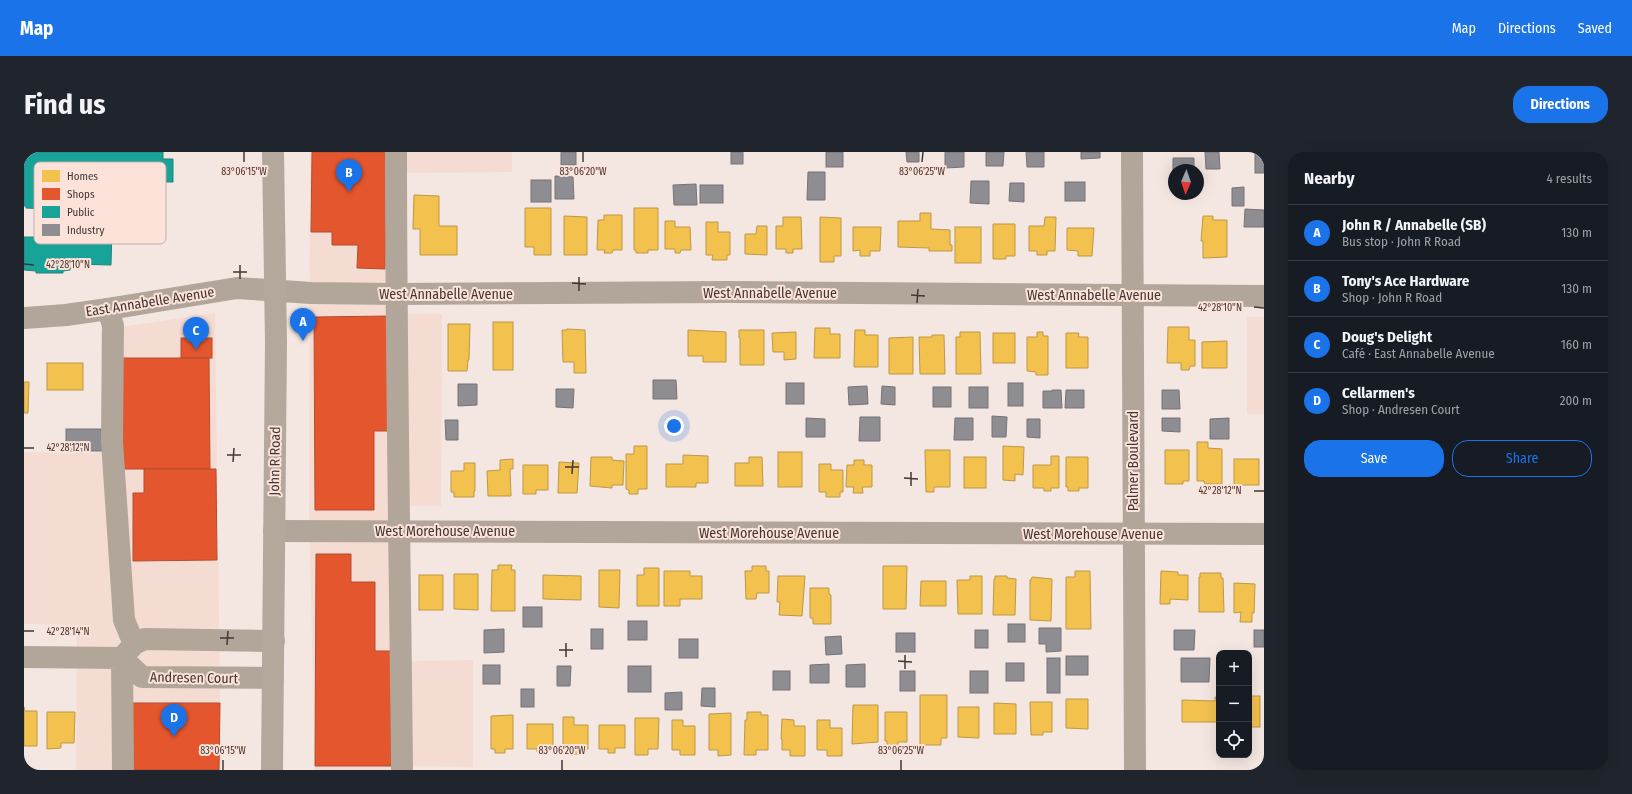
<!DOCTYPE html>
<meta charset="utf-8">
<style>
:root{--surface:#171b24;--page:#20242c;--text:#f1f3f6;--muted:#9ea1a6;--line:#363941;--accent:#1a73e8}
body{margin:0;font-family:"Fira Sans Condensed",sans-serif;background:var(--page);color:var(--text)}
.controls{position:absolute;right:12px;bottom:12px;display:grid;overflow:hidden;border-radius:8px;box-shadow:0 4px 16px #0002}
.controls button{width:36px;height:36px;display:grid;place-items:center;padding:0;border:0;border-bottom:1px solid var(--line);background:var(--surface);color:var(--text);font:20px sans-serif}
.compass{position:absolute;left:1144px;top:12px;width:36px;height:36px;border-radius:50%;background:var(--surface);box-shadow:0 4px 16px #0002;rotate:182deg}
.you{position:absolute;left:650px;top:274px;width:14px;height:14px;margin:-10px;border:3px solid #fff;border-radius:50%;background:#1a73e8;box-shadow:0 0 0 6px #1a73e833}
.badge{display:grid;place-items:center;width:26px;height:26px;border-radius:50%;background:var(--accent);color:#fff;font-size:13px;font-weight:700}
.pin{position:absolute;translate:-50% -33px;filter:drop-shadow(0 1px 2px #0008)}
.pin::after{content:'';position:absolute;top:21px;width:14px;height:12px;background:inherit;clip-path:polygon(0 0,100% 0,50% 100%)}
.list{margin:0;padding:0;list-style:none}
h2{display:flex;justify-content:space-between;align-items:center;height:52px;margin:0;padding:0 16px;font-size:17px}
h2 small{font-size:13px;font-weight:400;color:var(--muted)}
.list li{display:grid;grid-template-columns:26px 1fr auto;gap:12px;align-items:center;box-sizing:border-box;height:56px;padding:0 16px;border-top:1px solid var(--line)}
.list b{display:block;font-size:15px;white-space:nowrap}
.list p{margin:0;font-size:13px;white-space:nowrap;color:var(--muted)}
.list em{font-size:13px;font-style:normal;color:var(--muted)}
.actions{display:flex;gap:8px;padding:12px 16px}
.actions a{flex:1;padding:9px 0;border:1px solid var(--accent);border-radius:16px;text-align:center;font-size:14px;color:var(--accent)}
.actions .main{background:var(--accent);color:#fff}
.icon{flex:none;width:22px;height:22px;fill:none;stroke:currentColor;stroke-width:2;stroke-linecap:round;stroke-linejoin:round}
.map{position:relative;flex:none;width:1240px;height:618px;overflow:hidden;border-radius:16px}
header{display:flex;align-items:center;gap:24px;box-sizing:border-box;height:56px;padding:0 20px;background:var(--accent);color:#fff}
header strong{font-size:19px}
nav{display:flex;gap:22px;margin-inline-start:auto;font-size:14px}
.intro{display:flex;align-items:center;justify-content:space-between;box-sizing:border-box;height:96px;padding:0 24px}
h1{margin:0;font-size:28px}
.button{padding:10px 18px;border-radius:16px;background:var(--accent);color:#fff;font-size:14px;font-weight:700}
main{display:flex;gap:24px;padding:0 24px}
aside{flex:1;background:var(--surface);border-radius:16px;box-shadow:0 4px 16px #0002}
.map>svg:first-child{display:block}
</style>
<header>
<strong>Map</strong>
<nav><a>Map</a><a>Directions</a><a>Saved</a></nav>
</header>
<div class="intro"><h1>Find us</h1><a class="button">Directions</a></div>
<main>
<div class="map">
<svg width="1240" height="618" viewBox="0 0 1240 618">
<rect width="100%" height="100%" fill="#f4e6e1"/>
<!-- built -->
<g fill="#f5dcd3">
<polygon points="286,0 488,0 488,20 381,21 381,162 418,162 417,354 383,354 383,509 449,508 449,615 384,614 383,618 291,618 285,359"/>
<polygon points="191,161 197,618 52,618 53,473 0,472 0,300 78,301 77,178"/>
<rect x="1223" y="165" width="17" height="97"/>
</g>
<!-- homes -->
<g fill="#f2c14e" stroke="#bd9846">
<polygon points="390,43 415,44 415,74 433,74 433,103 396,103 396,77 389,77"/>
<polygon points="501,56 527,56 527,103 510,103 510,95 501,95"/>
<polygon points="610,56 634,56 634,98 624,98 624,101 612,101 612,98 610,98"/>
<polygon points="896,61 907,61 907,77 926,78 926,93 928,93 928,99 905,99 905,96 874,95 874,69 896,69"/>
<polygon points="580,63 598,63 598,98 589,98 588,101 580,101 581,98 573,98 574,68 580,68"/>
<polygon points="540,64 563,65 563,103 540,103"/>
<polygon points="1179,64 1189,64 1189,68 1203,68 1203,105 1179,106 1179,89 1177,89"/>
<polygon points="759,65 777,65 778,97 769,97 769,101 762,101 762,97 752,97 752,74 759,74"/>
<polygon points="796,65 817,66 817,104 810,104 810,110 796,110"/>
<polygon points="1021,65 1032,65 1031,99 1023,99 1023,103 1013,103 1013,99 1005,99 1005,74 1020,74"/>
<polygon points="641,69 651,69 651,75 666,75 667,98 657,98 656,101 651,101 651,97 641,97"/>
<polygon points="682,70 694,70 694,80 706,80 706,103 703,103 703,108 688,108 689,103 682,103"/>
<polygon points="969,72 991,72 991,104 982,104 982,107 969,107"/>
<polygon points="733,74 743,74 743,103 721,102 721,82 732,82"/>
<polygon points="829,75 857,75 856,99 846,99 846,104 836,104 836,98 829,99"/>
<rect x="931" y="75" width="26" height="36"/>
<polygon points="1043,76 1070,76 1068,104 1054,104 1054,99 1043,98"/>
<rect x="469" y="170" width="20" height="48"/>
<polygon points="424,172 446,172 445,208 444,208 443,219 424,219"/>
<polygon points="1144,175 1165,175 1165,188 1171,188 1171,214 1166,214 1165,218 1157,218 1157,211 1143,211"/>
<polygon points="791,176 806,176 806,182 816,182 816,206 790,206"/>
<polygon points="543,177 561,178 562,221 550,221 550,210 539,210 538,178 543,178"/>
<polygon points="664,178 702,180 702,210 679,210 679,204 664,204"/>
<polygon points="715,178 740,178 740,213 716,213 716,186 715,186"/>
<polygon points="831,178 841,178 841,183 854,183 854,215 830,215"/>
<polygon points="772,180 772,207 760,208 760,200 749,200 748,181"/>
<polygon points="936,180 956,180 957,222 932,222 932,185 936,185"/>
<polygon points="1013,180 1019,180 1019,184 1024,184 1024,223 1012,223 1012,220 1003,219 1003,185 1013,185"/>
<rect x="969" y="181" width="22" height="30"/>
<polygon points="1042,181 1055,181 1054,185 1064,185 1064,216 1042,216"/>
<polygon points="908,183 920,183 921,222 896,222 895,185 908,185"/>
<polygon points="889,185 889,222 865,222 865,186"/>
<polygon points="1203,189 1203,216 1178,216 1178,190"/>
<rect x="23" y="211" width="36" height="27"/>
<polygon points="0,230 5,230 4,261 0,261"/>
<polygon points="1173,290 1184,290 1184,296 1198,297 1198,332 1181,332 1180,329 1173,329"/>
<polygon points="610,294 623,294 623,337 614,337 614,342 605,342 605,338 602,337 602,302 610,302"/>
<polygon points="979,294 1000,295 999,323 991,322 991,329 979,328"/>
<polygon points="901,298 926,298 926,335 910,335 910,340 902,340"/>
<polygon points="1141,298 1165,298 1165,329 1159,329 1159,332 1141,332"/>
<rect x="754" y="300" width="24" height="35"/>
<polygon points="659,303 684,304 684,331 672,331 672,335 642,335 642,312 659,312"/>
<polygon points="1027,304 1035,304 1035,336 1027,336 1027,339 1020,339 1020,336 1009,336 1009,313 1027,313"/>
<polygon points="567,305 588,305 588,308 600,309 599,333 588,333 588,336 566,334"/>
<polygon points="725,305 738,305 739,334 711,334 711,311 725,311"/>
<rect x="940" y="305" width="22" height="31"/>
<polygon points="1042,305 1064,305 1064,336 1055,336 1055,339 1044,339 1044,335 1042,335"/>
<polygon points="489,307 489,317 486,317 487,344 464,344 463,319 476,318 476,308"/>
<rect x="1210" y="307" width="25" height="26"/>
<polygon points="830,308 840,308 840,313 848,313 848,335 838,335 839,341 829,341 830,335 822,335 823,313 830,313"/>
<polygon points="535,310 555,311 553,341 534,341"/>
<polygon points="440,311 451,311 451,339 450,339 450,345 430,345 430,340 427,340 427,319 440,319"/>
<polygon points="795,312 807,312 807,318 819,318 819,340 816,340 816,345 802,345 802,340 795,340"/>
<polygon points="499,313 524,313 524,338 512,338 512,342 499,342"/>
<polygon points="474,413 488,413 487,418 491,418 491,459 467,459 468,418 474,418"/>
<polygon points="728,414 742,414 742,419 745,419 745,441 733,441 732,447 722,447 721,419 728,419"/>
<polygon points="859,414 883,414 882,457 859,457"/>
<polygon points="620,416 635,416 635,454 613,454 613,423 620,423"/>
<polygon points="575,418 596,418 595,456 575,455"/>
<polygon points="640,419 666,419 666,424 678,424 678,447 656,447 656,454 640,454"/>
<polygon points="1051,419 1066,419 1067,477 1042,477 1042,425 1051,425"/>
<polygon points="1137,419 1154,420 1154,423 1164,423 1164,448 1146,447 1146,452 1136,452"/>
<polygon points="1176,421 1197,421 1197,426 1199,426 1200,460 1175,460 1175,425 1176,425"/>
<polygon points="430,422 454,422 454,458 430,457"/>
<rect x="395" y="423" width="24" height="35"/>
<polygon points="519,423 557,424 557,448 519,447"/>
<polygon points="754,424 781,424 778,464 755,463 756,450 753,450"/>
<polygon points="946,424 958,424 958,462 934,462 933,428 946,428"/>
<polygon points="971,424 983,424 983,426 992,427 991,463 969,463 970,427 971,427"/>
<polygon points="1008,425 1028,427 1027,469 1006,468 1006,428 1007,428"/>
<polygon points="897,429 922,429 922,454 896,454"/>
<polygon points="1210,431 1231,432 1230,461 1228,461 1228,470 1216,470 1217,460 1210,461"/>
<polygon points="786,436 805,436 805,442 807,443 807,472 789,472 789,466 786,466"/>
<polygon points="896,543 923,543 923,586 917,586 917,593 896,593"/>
<rect x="1225" y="544" width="11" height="31"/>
<polygon points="1191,545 1195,545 1195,570 1158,570 1158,548 1191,549"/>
<polygon points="1042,547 1064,547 1064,577 1042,576"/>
<polygon points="1006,550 1028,550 1028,580 1019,580 1019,583 1007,583"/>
<polygon points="970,551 992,552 992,582 970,582"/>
<polygon points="829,553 854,553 854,590 828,592"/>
<polygon points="0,555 1,559 13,559 13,594 0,594"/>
<polygon points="934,555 955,555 955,586 934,585"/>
<polygon points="23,560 51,560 50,591 37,591 37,596 23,597"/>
<polygon points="723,560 737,560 737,563 744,563 744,598 732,598 732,603 720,603 721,568 723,568"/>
<polygon points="861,560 883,560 883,590 874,590 874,595 863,595 863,589 861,589"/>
<polygon points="707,561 707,603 694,604 694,598 685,598 685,562"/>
<polygon points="489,563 489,597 481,597 481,601 471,601 471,597 467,597 467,564"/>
<polygon points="539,565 550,565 550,573 564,573 564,597 554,597 554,602 543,602 543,597 539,597"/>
<polygon points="611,566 635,566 634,597 624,597 624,603 611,603"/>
<polygon points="758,567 770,568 770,574 781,574 781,604 766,604 766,598 758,598 758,587 757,587"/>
<polygon points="648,568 659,568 659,574 671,574 671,603 656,603 656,598 648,598"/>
<polygon points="793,568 806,568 806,576 818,576 818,604 803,604 803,598 793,598"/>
<polygon points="503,572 529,572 529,597 519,597 519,599 513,600 513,597 503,597"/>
<polygon points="575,573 601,573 601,596 591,596 591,601 584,601 584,597 575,597"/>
</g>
<!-- shops -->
<g fill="#e4572e" stroke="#b34d30">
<polygon points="288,0 363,0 361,117 333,116 334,93 308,93 308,80 287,80"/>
<polygon points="365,164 365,279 350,279 350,358 291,358 290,165"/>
<rect x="157" y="186" width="31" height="20"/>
<polygon points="94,206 185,206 186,317 95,317"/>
<polygon points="120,317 192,317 193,408 109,409 109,341 120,341"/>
<polygon points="292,402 327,402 327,430 351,430 351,499 367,499 367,614 291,614"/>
<polygon points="104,551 196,551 195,618 104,618"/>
</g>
<!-- public -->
<g fill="#17a398" stroke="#24837a">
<polygon points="0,0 139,0 139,7 149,7 149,30 139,30 139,41 129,40 129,45 115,45 115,60 95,60 96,46 37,45 37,49 23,49 23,57 2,56 2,54 0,54"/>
<polygon points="65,77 88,77 87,113 47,112 46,118 39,119 39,121 12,121 12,119 0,118 0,85 47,85 47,90 65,90"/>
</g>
<!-- industry -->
<g fill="#8d8d92" stroke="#767376">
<rect x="537" y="0" width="15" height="13"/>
<rect x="707" y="0" width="12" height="12"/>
<rect x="802" y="0" width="17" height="15"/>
<polygon points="882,0 895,0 895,10 883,10"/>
<polygon points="921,0 940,0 940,15 921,16"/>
<polygon points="962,0 980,0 979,14 962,14"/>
<polygon points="1002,0 1020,0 1020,15 1003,15"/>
<polygon points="1057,0 1076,0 1076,6 1057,7"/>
<polygon points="1181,0 1195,0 1196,17 1182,17"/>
<rect x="1231" y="0" width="9" height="21"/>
<polygon points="1149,6 1170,6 1170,18 1150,18 1149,20"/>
<polygon points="784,20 801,20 801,48 783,48"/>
<polygon points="531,24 549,25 550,47 531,47"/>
<rect x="507" y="28" width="20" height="22"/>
<polygon points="947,29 965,29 965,52 946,51"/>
<rect x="1041" y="30" width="20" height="19"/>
<polygon points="986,31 1000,31 1000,50 985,49"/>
<polygon points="672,32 673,53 650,53 649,33"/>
<rect x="676" y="33" width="23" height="18"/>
<polygon points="1220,35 1220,54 1208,54 1208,36"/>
<polygon points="1221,57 1240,58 1240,75 1220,75"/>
<polygon points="629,228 652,228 653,247 629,247"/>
<rect x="762" y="231" width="18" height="21"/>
<rect x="984" y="231" width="15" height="23"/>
<polygon points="434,232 453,232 453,253 434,254"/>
<polygon points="843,234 844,252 825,253 824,235"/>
<polygon points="858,234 871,235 871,253 857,252"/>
<rect x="909" y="235" width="18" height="20"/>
<rect x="945" y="235" width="19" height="21"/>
<polygon points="532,237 550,237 549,256 532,255"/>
<polygon points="1028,238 1037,238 1038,256 1019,256 1019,239 1028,239"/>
<polygon points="1042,238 1060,238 1060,256 1041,256"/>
<polygon points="1138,238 1155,238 1156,257 1138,257"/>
<polygon points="968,264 983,265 982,285 968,285"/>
<polygon points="836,265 856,265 856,289 835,289"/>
<polygon points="782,266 801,267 801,285 782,285"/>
<polygon points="931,266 949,266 949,288 930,288"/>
<polygon points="1138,266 1156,266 1156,280 1138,279"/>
<polygon points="1205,266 1205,287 1186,287 1186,267"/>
<polygon points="1003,267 1016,267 1016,286 1003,285"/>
<polygon points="421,268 434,268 434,288 422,288"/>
<rect x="42" y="277" width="36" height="22"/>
<rect x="499" y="455" width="19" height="20"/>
<rect x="604" y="469" width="19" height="19"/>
<rect x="984" y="472" width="17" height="18"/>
<polygon points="1015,476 1037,476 1037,499 1022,500 1022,492 1015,492"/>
<polygon points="480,477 480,500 460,501 460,478"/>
<rect x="567" y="477" width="12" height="20"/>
<rect x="951" y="478" width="13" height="18"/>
<polygon points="1150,478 1171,478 1170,498 1150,498"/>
<rect x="1230" y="478" width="10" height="17"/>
<rect x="872" y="481" width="19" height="19"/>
<polygon points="817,484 818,502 802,503 801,485"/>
<rect x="655" y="487" width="19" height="19"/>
<rect x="1042" y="504" width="22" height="19"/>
<rect x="1023" y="506" width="13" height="35"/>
<polygon points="1157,506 1186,506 1185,530 1157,530"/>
<rect x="982" y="511" width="18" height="18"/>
<polygon points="805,512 805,531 786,531 786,513"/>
<polygon points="841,512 841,535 822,535 822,513"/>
<rect x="459" y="513" width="17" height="19"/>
<polygon points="533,514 547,514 546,534 533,534"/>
<rect x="604" y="514" width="23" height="26"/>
<rect x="749" y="519" width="17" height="19"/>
<rect x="876" y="519" width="15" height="20"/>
<rect x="946" y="519" width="18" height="22"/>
<polygon points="678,536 691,536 691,555 677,554"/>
<rect x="497" y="537" width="13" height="18"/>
<polygon points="658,540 658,558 641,558 641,541"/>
</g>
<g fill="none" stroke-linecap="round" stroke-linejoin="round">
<!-- minor -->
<g stroke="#b2a69b" stroke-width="22">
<path d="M 372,0 C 372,206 376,412 378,618"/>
<polyline points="1108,0 1111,618"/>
<polyline points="84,157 89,174 88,290 100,468 110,492"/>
<polyline points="0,166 42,163 84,157 213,136 287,141 371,142 705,140 1240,144"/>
<polyline points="250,379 1240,382"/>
<polyline points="0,505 98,506 99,618"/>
<polyline points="249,526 118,525 98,506 110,492 121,487 250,489"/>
</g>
<!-- major -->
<polyline stroke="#b4a89d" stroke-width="22" points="248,618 252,190 249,0"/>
</g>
<!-- ticks -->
<path fill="none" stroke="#413734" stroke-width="1.5" d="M 220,10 L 220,0M 559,10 L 559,0M 898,10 L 899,0M 0,112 L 10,113M 209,120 L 223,120M 216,127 L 216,113M 548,131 L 562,132M 555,139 L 555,125M 887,143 L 901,144M 893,151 L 894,137M 1230,155 L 1240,156M 0,296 L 10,296M 203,303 L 217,303M 209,310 L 210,296M 541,315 L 555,315M 548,322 L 549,308M 880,326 L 894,327M 887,334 L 887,320M 1230,339 L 1240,339M 0,479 L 10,479M 196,486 L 210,486M 203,493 L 204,479M 535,498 L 549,498M 542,505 L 542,491M 874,509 L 888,510M 881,517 L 881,503M 199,618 L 199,608M 538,618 L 538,608M 877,618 L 877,608"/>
<g text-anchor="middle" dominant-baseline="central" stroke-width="4" stroke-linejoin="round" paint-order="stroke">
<!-- street labels -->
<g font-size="14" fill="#413734" stroke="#fce2d9">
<text x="746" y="141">West Annabelle Avenue</text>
<text x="422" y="142">West Annabelle Avenue</text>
<text x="1070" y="143">West Annabelle Avenue</text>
<text transform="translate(126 150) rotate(-9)">East Annabelle Avenue</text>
<text transform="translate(251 309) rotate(-89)">John R Road</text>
<text transform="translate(1109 309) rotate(-90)">Palmer Boulevard</text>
<text x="421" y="379">West Morehouse Avenue</text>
<text x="745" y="381">West Morehouse Avenue</text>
<text x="1069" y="382">West Morehouse Avenue</text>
<text transform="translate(170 526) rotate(1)">Andresen Court</text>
</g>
</g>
<!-- legend -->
<rect x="10" y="10" width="132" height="82" rx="6" fill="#fce2d9" stroke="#c4afa8" stroke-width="1"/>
<rect x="18" y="18" width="18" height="12" fill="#f2c14e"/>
<rect x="18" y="36" width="18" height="12" fill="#e4572e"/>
<rect x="18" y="54" width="18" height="12" fill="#17a398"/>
<rect x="18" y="72" width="18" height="12" fill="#8d8d92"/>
<g font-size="11" fill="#413734">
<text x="43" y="28">Homes</text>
<text x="43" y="46">Shops</text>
<text x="43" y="64">Public</text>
<text x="43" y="82">Industry</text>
</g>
<g font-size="10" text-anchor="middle" fill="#413734" stroke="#fce2d9" stroke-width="4" stroke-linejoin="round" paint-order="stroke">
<text x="220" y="23">83°06'15"W</text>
<text x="559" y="23">83°06'20"W</text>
<text x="898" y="23">83°06'25"W</text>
<text x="44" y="116">42°28'10"N</text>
<text x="1196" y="159">42°28'10"N</text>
<text x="44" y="299">42°28'12"N</text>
<text x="1196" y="342">42°28'12"N</text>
<text x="44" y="483">42°28'14"N</text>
<text x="199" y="602">83°06'15"W</text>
<text x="538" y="602">83°06'20"W</text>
<text x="877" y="602">83°06'25"W</text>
</g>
</svg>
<div class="controls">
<button>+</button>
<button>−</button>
<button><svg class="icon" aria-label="locate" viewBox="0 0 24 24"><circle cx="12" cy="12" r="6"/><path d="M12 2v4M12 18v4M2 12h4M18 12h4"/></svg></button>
</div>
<svg class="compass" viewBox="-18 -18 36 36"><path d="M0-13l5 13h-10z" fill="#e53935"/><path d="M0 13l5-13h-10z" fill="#9ea1a6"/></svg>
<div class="you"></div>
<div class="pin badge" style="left:279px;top:189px">A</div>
<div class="pin badge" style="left:325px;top:40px">B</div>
<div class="pin badge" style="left:172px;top:198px">C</div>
<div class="pin badge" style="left:150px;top:585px">D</div>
</div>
<aside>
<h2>Nearby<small>4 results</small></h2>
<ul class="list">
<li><span class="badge">A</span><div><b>John R / Annabelle (SB)</b><p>Bus stop · John R Road</p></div><em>130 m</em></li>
<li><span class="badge">B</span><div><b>Tony's Ace Hardware</b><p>Shop · John R Road</p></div><em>130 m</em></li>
<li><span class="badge">C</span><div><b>Doug's Delight</b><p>Café · East Annabelle Avenue</p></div><em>160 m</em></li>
<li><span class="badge">D</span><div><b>Cellarmen's</b><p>Shop · Andresen Court</p></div><em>200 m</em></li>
</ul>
<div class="actions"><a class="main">Save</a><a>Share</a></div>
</aside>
</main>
